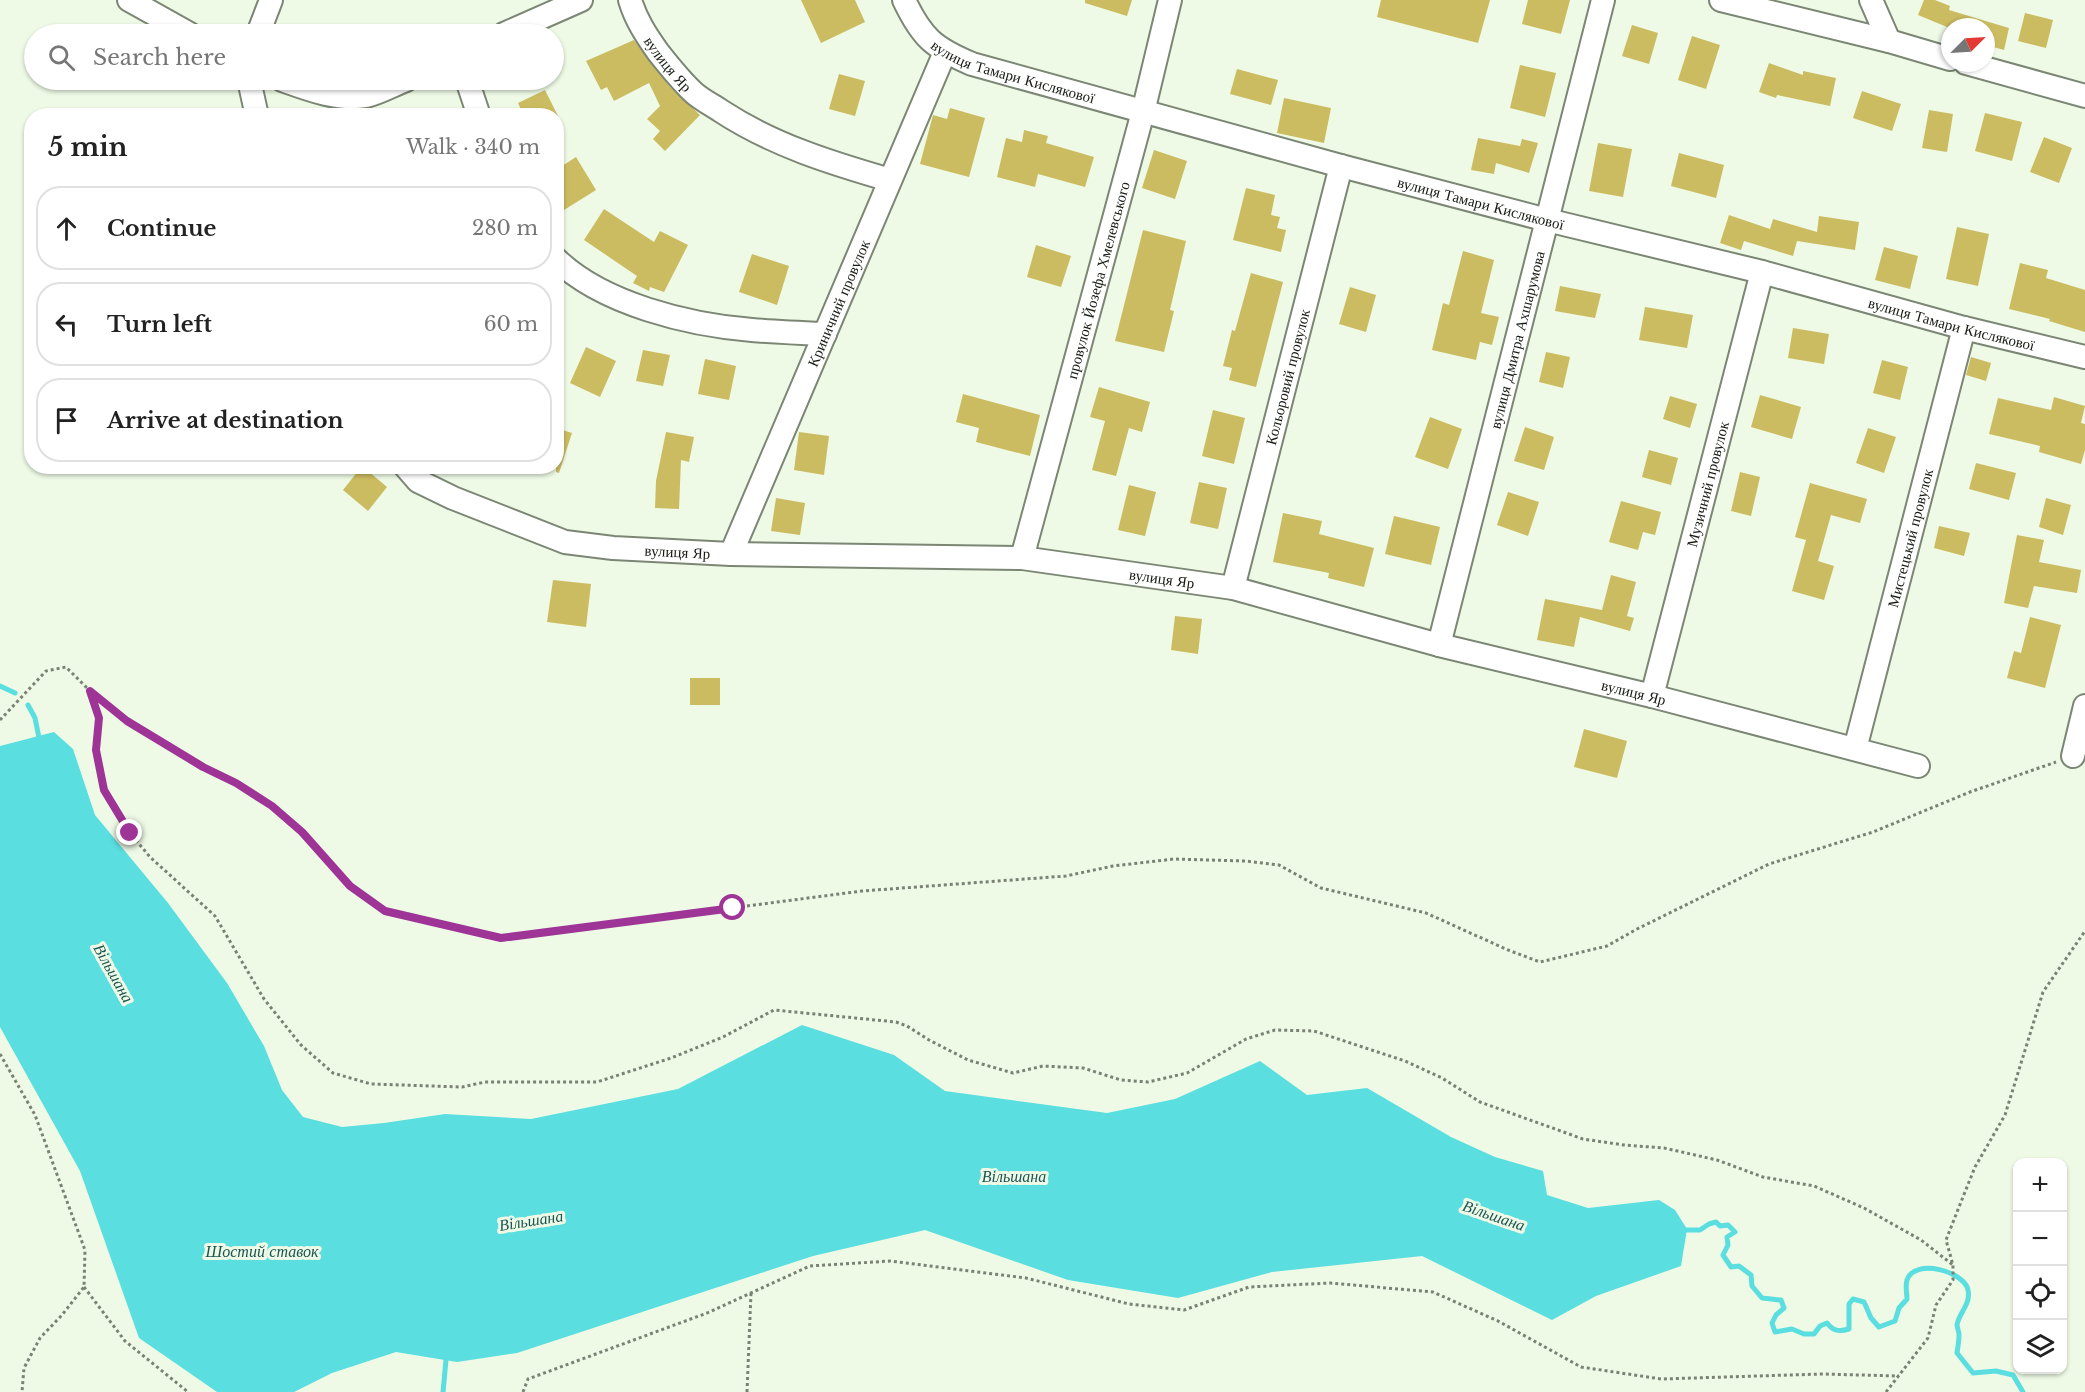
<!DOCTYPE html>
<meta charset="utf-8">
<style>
:root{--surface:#fff;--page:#f2f2f2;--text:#222;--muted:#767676;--line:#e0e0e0}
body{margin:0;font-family:"Libre Baskerville",serif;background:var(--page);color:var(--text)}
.controls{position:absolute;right:18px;bottom:18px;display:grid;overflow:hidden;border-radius:12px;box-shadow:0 2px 4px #0004}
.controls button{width:54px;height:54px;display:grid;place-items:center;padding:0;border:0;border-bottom:2px solid var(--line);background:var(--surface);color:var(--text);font:30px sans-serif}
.compass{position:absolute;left:1941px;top:18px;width:54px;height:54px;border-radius:50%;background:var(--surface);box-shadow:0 2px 4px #0004;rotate:66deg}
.stop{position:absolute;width:18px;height:18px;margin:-14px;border:4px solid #9e3496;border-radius:50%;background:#fff}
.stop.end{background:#9e3496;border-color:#fff;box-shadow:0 2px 6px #0008}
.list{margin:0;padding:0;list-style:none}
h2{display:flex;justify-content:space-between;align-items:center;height:78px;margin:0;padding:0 24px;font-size:26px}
h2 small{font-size:20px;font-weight:400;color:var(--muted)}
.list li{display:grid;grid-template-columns:39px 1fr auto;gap:18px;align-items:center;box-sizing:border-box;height:84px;margin:0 12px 12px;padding:0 12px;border:2px solid var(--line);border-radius:24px}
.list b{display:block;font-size:22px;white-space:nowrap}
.list em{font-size:20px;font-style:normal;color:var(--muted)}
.icon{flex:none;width:33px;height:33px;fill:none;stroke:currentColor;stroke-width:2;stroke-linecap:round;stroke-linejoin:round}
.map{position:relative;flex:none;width:2085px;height:1392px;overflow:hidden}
.search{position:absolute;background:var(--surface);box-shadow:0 2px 4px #0004;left:24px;top:24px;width:540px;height:66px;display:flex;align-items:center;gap:15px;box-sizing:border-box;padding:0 21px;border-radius:33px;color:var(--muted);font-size:22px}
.panel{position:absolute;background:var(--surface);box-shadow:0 2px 4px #0004;left:24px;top:108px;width:540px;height:366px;border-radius:24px}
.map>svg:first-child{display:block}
</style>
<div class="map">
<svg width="2085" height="1392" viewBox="0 0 2085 1392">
<rect width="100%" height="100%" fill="#eefae6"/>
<!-- water -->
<polygon fill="#5adedf" points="54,732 73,749 95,815 168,903 227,983 264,1046 282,1090 303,1117 342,1127 384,1123 445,1114 531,1119 678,1089 802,1025 894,1055 945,1091 1107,1113 1175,1099 1260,1061 1307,1095 1367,1088 1451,1137 1495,1157 1543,1171 1547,1195 1588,1208 1659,1200 1675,1210 1687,1229 1681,1266 1596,1296 1552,1320 1422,1256 1272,1272 1178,1298 1068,1280 925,1230 813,1256 517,1353 457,1362 396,1352 332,1373 294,1392 217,1392 139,1338 80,1171 0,1027 0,746"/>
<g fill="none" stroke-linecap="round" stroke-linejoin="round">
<!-- stream -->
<g stroke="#5adedf" stroke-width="5">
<polyline points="0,686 15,693"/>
<polyline points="28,705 35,718 40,743"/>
<path d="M 1680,1230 L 1700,1230 L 1709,1224 L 1716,1222 L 1720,1226 L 1728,1225 L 1735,1232 L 1727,1237 L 1728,1245 L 1723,1255 L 1731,1267 L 1739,1266 L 1751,1275 L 1752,1286 L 1762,1298 L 1781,1300 L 1784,1308 L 1776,1315 L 1772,1323 L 1775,1332 L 1792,1329 L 1804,1334 L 1814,1334 L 1820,1326 L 1827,1323 C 1833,1331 1839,1332 1849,1329 L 1849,1304 L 1853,1299 L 1864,1302 L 1871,1318 L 1879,1327 L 1895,1321 L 1899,1308 L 1907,1299 C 1907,1294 1905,1286 1907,1280 C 1915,1257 1965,1272 1968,1290 C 1971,1305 1959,1312 1957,1325 C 1957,1326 1959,1333 1959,1334 C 1959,1340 1958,1347 1957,1353 L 1973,1373 L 1996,1371 L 2013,1375 L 2023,1392"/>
<polyline points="443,1392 446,1360"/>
</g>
</g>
<!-- building -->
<g fill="#ccbc61">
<polygon points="801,0 855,0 865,22 821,43"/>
<polygon points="1085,0 1132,0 1127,16 1085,3"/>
<polygon points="1381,0 1490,0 1478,43 1377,17"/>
<polygon points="1528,0 1570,0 1561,34 1522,24"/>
<polygon points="1924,0 1935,0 1950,6 1949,10 2009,28 2004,50 1986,45 1986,27 1947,27 1918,15"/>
<polygon points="2025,13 2053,20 2046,48 2018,41"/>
<polygon points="1632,25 1658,33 1649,64 1622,56"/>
<polygon points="1692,36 1720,45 1706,89 1678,80"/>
<polygon points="634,40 670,87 700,115 665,151 653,139 660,131 647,119 660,106 649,83 614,101 607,87 601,90 586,61"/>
<polygon points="1769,63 1803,75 1803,71 1836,78 1830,106 1777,95 1776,98 1759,92"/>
<polygon points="1520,65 1556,73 1545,117 1510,108"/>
<polygon points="1237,69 1278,80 1271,105 1230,94"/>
<polygon points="839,74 865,81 855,116 829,109"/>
<polygon points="545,90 558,116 524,116 518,103"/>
<polygon points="1862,91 1901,104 1892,131 1853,118"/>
<polygon points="1284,98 1331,108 1324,143 1277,133"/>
<polygon points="950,108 985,118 969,177 920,164 933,115 947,119"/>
<polygon points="1929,110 1953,114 1947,152 1922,148"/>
<polygon points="1985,113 2022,122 2012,161 1975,151"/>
<polygon points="1024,130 1048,136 1046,143 1094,157 1085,187 1038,174 1035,187 997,177 1006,138 1022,142"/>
<polygon points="2044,137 2072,148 2059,183 2030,172"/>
<polygon points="1478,138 1520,146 1522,139 1538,143 1529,173 1496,163 1494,174 1471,170"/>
<polygon points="1598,143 1632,149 1623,197 1589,191"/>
<polygon points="1154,150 1187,161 1175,199 1142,188"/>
<polygon points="1679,153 1724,165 1716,198 1671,186"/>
<polygon points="576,157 596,190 556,215 556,170"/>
<polygon points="1246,188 1275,195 1271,215 1280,217 1277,228 1286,230 1281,252 1233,240"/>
<polygon points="604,209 654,242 660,231 688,245 664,292 650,287 649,291 633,283 637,276 584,240"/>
<polygon points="1729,215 1770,229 1773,219 1817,232 1819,216 1859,222 1855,250 1797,241 1793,256 1744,241 1741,250 1720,243"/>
<polygon points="1957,227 1989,234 1978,286 1946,279"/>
<polygon points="1143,230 1186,241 1170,310 1174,311 1164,352 1115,341"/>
<polygon points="1036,245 1071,256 1061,287 1027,277"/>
<polygon points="1884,247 1918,256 1910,289 1875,280"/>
<polygon points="1463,251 1494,260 1481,313 1499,317 1492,345 1480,342 1476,360 1432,350 1443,303 1449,305"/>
<polygon points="752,254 789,266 777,305 739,292"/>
<polygon points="2020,263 2048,270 2046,278 2085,290 2085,332 2049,321 2050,319 2009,309"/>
<polygon points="1251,273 1283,282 1256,387 1229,380 1232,368 1223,366 1232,330 1235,331"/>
<polygon points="1560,286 1601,294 1595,318 1555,311"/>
<polygon points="1350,287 1376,295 1366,332 1339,324"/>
<polygon points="1645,307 1693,315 1687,348 1639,340"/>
<polygon points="1793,328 1829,334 1824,364 1788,358"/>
<polygon points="586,347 616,361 600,397 570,383"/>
<polygon points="643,350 670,355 663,386 636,381"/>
<polygon points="1546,352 1570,357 1563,388 1539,382"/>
<polygon points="1971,357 1991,363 1986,381 1966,375"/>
<polygon points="705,359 736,366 729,400 698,394"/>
<polygon points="1882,360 1908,367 1900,400 1873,393"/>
<polygon points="1099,387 1150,402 1142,432 1129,428 1116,476 1092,470 1105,421 1090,417"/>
<polygon points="963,394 1040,415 1030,456 976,442 979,428 956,422"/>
<polygon points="1760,395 1801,407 1792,439 1751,427"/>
<polygon points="1670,396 1697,404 1690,428 1663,419"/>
<polygon points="2054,397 2085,406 2081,423 2085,424 2085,450 2081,464 2039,452 2040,446 1989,434 1998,398 2051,410"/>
<polygon points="1213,410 1245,418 1234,464 1202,456"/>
<polygon points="1430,417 1462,429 1448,469 1415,457"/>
<polygon points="1525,427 1554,437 1544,470 1514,461"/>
<polygon points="556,428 572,433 559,473 556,472"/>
<polygon points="1868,428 1896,437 1884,473 1856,463"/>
<polygon points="666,432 694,437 689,462 681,460 679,509 655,508 656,481"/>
<polygon points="799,432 829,436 824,475 794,470"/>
<polygon points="1649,450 1678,458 1671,485 1642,477"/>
<polygon points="1976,463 2016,473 2009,500 1969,489"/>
<polygon points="362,466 387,487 368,511 343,490"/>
<polygon points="1740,472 1760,477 1751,516 1731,511"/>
<polygon points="1199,482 1227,488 1218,529 1190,523"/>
<polygon points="1810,483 1867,499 1860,523 1831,515 1818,561 1834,566 1824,600 1792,591 1806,540 1795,537"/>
<polygon points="1129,485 1156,492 1145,536 1118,530"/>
<polygon points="1508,492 1539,502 1528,536 1497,525"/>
<polygon points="776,498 805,503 800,535 771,531"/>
<polygon points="2046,498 2071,505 2063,535 2039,527"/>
<polygon points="1621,501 1661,512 1655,535 1643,532 1638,550 1609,542"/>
<polygon points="1283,513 1322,521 1319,534 1374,548 1364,587 1328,578 1329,573 1273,562"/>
<polygon points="1394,516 1440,527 1431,565 1385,554"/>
<polygon points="1939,526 1970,533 1964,556 1934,548"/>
<polygon points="2017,535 2044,540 2039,562 2081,570 2077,593 2034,586 2028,608 2004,603"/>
<polygon points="1611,575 1636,582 1627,616 1634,618 1630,631 1580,617 1574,647 1537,640 1545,599 1602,610"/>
<polygon points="553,580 591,584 586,627 547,622"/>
<polygon points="1175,616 1202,619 1198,654 1171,650"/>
<polygon points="2030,617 2061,625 2045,688 2007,678 2014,651 2021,653"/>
<rect x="690" y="678" width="30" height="27"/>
<polygon points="1584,729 1627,741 1617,778 1574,767"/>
</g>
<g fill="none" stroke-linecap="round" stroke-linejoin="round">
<defs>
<g id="minor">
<polyline points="129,0 190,34"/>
<path id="s1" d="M 630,0 C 636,20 646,35 658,52 C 669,66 681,81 694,93 C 702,100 712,105 721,111 C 773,145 831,163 890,180"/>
<path id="s2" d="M 904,0 C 922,38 934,48 972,64 L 1341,166 L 1547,220 L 1762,272 L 1964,328 L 2085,357"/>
<polyline points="1721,0 1889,41 1950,59"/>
<polyline points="1871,0 1889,41"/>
<polyline points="258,34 271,0"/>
<polyline points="504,34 581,0"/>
<polyline points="1966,63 2085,96"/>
<polyline points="249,80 257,116"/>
<path d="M 282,80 C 307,89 338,101 366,96 C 379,93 393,85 406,80"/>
<polyline points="467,80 479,116"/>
<path d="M 556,259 C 602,304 689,325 752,330 C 776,332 800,333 825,334"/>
<path id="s3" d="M 405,466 L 418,481 L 453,498 L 565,542 L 613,548 L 731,554 L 1022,558 L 1233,588 L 1439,645 L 1652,696 L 1918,766"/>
<path id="s4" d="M 731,554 L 945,52"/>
<path id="s5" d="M 1022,558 L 1143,112 L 1170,0"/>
<path id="s6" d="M 1233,588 L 1341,166"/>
<path id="s7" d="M 1439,645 L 1603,0"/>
<path id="s8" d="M 1652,696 L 1762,272"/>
<path id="s9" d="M 1855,749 L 1964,328"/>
<polyline points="2073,756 2085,706"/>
</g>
</defs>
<!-- minor casing -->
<use href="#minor" stroke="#7b8674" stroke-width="26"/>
<!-- path -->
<g stroke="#7b8275" stroke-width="3" stroke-dasharray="3 3" stroke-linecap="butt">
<polyline points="90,691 127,721 203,767 236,783 272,806 302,832 350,886 385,911 501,938 862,891 1066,876 1113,866 1174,859 1245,861 1279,865 1321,888 1426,913 1508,950 1540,962 1607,946 1637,929 1769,864 1873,832 1970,792 2056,762"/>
<polyline points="0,720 46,671 66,667 90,691 98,718 96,750 104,790 130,833 150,857 215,916 264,999 301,1045 333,1073 371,1084 462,1087 485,1082 597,1082 671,1058 723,1037 774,1010 896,1022 907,1026 929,1040 968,1060 1013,1073 1043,1066 1083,1068 1121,1080 1148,1082 1187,1073 1246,1039 1275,1030 1314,1031 1405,1061 1442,1078 1480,1102 1583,1139 1624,1145 1664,1148 1717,1160 1763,1177 1814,1186 1864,1208 1921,1240 1953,1265"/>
<polyline points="0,1054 35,1115 85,1250 84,1287 62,1315 40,1338 24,1368 22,1392"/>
<polyline points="84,1287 125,1341 188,1392"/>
<polyline points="523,1392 528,1379 707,1313 810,1266 890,1261 1026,1278 1129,1304 1184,1310 1249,1287 1330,1283 1433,1292 1498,1321 1581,1367 1661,1379 1822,1374 1899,1376"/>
<polyline points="747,1392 751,1293"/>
<polyline points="1886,1392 1928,1338 1936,1305 1953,1280 1953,1265 1946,1240 1959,1207 1975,1167 2005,1115 2043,992 2085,931"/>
</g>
<!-- minor -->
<use href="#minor" stroke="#fff" stroke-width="22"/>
</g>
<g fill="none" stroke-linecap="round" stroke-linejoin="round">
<!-- route -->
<polyline stroke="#9e3496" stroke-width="8" points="130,833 104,790 96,750 99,718 90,691 127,721 203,767 236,783 272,806 302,832 350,886 385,911 501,938 733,908"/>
</g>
<g text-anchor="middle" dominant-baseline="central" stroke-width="6" stroke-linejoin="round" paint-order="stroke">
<!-- street labels -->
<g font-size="15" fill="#171b14" stroke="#eefae6">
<text stroke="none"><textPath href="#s1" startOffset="75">вулиця Яр</textPath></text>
<text stroke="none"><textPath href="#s2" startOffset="138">вулиця Тамари Кислякової</textPath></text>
<text stroke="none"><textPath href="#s2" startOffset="624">вулиця Тамари Кислякової</textPath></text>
<text stroke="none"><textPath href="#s5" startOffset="288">провулок Йозефа Хмелевського</textPath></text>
<text stroke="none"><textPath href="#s4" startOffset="273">Криничний провулок</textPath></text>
<text stroke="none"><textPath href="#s2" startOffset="1110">вулиця Тамари Кислякової</textPath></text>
<text stroke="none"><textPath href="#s7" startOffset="315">вулиця Дмитра Ахшарумова</textPath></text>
<text stroke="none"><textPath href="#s6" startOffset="218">Кольоровий провулок</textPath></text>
<text stroke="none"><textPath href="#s8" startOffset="219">Музичний провулок</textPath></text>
<text stroke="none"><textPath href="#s9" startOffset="218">Мистецький провулок</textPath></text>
<text stroke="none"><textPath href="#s3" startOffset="292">вулиця Яр</textPath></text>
<text stroke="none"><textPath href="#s3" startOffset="778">вулиця Яр</textPath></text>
<text stroke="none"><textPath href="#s3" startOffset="1264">вулиця Яр</textPath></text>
</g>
<!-- water labels -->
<g font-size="16" font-style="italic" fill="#1b5454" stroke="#eefae6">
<text transform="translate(114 973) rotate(61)">Вільшана</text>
<text x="1014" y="1176">Вільшана</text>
<text transform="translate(1494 1215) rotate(19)">Вільшана</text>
<text transform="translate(531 1220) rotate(-9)">Вільшана</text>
<text x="262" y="1251">Шостий ставок</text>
</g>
</g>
</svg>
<div class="controls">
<button>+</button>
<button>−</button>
<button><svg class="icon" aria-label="locate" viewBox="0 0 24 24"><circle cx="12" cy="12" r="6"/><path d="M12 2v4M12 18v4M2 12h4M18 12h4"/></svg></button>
<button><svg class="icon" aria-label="layers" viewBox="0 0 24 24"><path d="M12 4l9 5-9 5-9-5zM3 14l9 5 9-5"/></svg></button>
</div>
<svg class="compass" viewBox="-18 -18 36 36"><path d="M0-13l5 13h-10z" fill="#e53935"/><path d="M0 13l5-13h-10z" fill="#767676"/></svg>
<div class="stop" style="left:733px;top:908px"></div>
<div class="stop end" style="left:130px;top:833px"></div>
<div class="search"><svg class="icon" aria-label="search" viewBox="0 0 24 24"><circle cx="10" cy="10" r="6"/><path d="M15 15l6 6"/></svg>Search here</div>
<section class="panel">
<h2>5 min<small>Walk · 340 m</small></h2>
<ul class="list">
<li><svg class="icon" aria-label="ahead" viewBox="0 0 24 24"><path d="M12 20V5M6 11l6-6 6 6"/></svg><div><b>Continue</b></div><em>280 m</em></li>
<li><svg class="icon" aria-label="left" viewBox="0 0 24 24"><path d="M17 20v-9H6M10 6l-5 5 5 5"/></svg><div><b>Turn left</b></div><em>60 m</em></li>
<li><svg class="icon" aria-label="arrive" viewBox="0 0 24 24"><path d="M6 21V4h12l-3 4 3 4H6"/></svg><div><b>Arrive at destination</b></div></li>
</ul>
</section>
</div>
